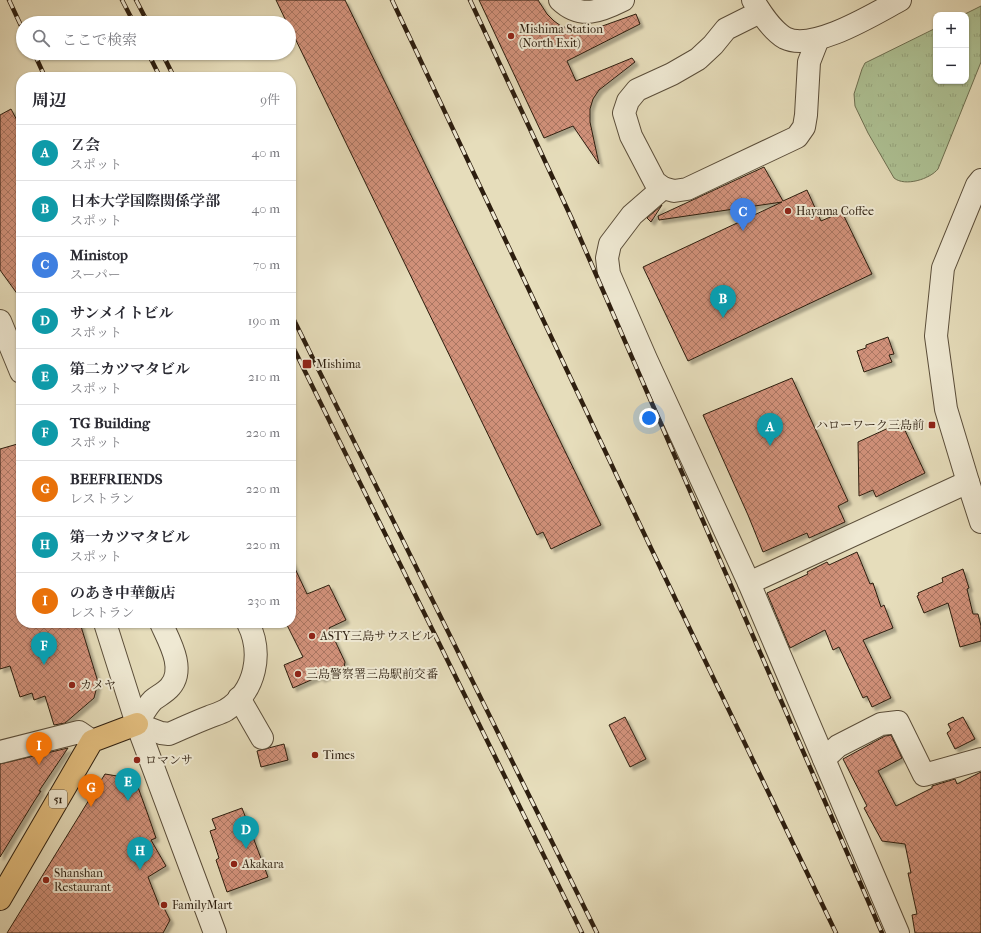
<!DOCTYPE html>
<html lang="ja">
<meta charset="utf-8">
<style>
:root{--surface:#fff;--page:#f7f7f7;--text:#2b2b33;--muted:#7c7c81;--line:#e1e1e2;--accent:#8f2418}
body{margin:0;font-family:"IM FELL French Canon","Noto Serif JP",serif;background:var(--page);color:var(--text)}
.controls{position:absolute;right:12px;top:12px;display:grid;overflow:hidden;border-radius:8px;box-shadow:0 1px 3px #0004}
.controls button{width:36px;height:36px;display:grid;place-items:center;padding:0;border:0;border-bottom:1px solid var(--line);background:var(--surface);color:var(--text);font:20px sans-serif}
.you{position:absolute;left:649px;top:418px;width:14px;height:14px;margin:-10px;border:3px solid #fff;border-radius:50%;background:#1a73e8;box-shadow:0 0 0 6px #1a73e833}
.badge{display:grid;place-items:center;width:26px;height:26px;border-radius:50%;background:var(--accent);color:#fff;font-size:13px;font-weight:700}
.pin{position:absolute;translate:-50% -33px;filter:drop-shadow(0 1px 2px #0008)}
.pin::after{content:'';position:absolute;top:21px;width:14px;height:12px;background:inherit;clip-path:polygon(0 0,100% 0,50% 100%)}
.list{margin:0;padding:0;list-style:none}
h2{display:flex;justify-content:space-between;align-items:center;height:52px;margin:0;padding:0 16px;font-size:17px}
h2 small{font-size:13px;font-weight:400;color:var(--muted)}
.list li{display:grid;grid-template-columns:26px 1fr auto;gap:12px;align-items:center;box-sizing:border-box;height:56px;padding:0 16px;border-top:1px solid var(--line)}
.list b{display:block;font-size:15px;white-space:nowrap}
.list p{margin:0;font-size:13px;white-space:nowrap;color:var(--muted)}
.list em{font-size:13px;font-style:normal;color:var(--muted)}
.icon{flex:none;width:22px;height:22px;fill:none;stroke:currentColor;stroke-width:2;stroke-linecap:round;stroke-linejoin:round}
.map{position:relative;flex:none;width:981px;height:933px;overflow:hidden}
.search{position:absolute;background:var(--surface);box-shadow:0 1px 3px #0004;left:16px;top:16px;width:280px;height:44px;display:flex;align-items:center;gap:10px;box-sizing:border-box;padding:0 14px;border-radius:22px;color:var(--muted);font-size:15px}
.panel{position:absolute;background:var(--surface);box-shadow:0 1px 3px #0004;left:16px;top:72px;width:280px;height:556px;border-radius:16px}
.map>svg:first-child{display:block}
</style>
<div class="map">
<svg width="981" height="933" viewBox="0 0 981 933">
<defs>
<pattern id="park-tufts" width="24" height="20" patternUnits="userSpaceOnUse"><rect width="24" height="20" fill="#aec295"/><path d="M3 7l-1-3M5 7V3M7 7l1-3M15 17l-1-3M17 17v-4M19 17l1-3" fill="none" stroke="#96a67f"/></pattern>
<pattern id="building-cross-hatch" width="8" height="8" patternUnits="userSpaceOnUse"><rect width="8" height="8" fill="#d1917a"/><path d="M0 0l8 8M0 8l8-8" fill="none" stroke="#aa7662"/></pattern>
<filter id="shadow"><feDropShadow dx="3.5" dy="3.5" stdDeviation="1" flood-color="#0004"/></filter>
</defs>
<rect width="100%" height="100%" fill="#e6ddbb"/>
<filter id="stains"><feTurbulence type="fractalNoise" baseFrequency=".005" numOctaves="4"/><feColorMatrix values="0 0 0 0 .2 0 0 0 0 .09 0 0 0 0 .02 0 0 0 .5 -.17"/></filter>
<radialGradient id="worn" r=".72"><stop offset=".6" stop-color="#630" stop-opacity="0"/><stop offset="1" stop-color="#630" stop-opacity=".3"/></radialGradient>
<!-- park -->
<path fill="url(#park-tufts)" stroke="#6e7052" d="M 981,6 L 981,62 L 938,169 C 930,179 905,187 894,178 L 868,133 L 855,106 L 854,94 L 862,69 L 865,63 L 936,28 L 936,81 L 966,81 L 966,15 L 963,15 Z"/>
<!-- building -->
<g fill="url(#building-cross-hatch)" stroke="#2d1e0f" filter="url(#shadow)">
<polygon points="276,0 345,0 601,525 551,549 543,532 537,535 289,26 289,23 287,23"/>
<polygon points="479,0 538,0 547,14 554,21 561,26 573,30 594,29 636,14 640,24 567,61 576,81 632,58 635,62 599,90 593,99 590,109 590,122 599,164 573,126 544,138"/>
<polygon points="11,109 21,128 21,299 0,270 0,115"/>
<polygon points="764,167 783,201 807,190 821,221 842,212 872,274 688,361 643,267 782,202 659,220 658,216"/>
<polygon points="662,205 651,222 647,218"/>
<polygon points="888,337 894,354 889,355 892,362 864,372 857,351 866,348 866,345"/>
<polygon points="792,378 848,501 838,506 845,522 809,538 807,533 763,552 748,515 703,415"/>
<polygon points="902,424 925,473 876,497 873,490 859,496 858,442 895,425 896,427"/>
<polygon points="21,443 21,623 80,623 98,682 94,698 65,723 54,725 45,696 34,700 32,693 20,697 10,666 0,669 0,449"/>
<polygon points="857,552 870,584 873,583 881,607 884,605 893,628 863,640 891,698 872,707 867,696 863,698 839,647 833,650 825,630 790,648 767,593 808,574 807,572 827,562 829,565"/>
<polygon points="291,560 307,594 329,585 346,620 329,628 345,662 344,668 321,679 320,676 293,688 284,665 303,657 286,623 291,623"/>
<polygon points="963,569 969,588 967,589 973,614 978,614 981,626 981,641 960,647 948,603 924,613 917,596 919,595 918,593 943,582 942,578"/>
<polygon points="625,717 646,759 630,767 609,725"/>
<polygon points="963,717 975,739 955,749 947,733 951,730 948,724"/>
<polygon points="891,735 902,758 878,771 896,806 932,788 932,786 955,779 957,784 981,772 981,933 915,933 912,915 917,914 908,873 911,873 905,844 882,841 864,808 867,806 843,759 885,736"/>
<polygon points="284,744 288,760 261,767 257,751"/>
<polygon points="68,748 39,791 41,791 35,800 0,857 0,764"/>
<polygon points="105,774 135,779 147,812 156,838 151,840 166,866 148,877 159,905 163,906 170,920 163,933 7,933"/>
<polygon points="242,808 268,877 227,892 216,860 219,858 210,831 216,829 212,819"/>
</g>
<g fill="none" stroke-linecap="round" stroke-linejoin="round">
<defs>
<g id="minor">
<path d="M 560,0 C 581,20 601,11 623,0"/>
<path d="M 753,0 C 760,12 773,31 785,38 C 813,52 874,14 900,0"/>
<polyline points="760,12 726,29 713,45 698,59 672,74 637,90 628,101 624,113 631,136 655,182 663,188 674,191 687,189 797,137 804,127 806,115 809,62 818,39"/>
<polyline points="981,180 977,185 943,268 936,336 946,409 968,482 981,522"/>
<polyline points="663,188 632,215 610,244 607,258 609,274 646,359 749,583 898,933"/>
<polyline points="0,321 21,372"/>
<polyline points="749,583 968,482"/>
<polyline points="105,623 137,724 215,933"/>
<polyline points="239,698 262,738"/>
<path d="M 137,724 L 161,733 L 169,734 C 183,728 196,722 209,717 C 214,715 221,713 226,710 C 256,691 263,653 248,623"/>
<path d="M 137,724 C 142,716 146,707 153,700 C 158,696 166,692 170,687 C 186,669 169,641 161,623"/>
<polyline points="0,752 79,732 92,741"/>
<polyline points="824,759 838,746 881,724 898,722 924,775 981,759"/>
</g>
<polyline id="major" points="0,899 92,741 137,724"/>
</defs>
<!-- minor casing -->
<use href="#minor" stroke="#5b4e3a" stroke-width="24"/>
<!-- major casing -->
<use href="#major" stroke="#2d1e0f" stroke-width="24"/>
<!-- minor -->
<use href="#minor" stroke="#efe9d3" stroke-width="22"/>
<!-- major -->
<use href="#major" stroke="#e3be7e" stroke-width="22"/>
<defs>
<g id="rail">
<polyline points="9,0 23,30"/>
<polyline points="122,0 134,23"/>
<polyline points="136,0 148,23"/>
<polyline points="392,0 649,544 836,933"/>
<polyline points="470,0 571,217 882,933"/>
<polyline points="34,53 45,77"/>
<polyline points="148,53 160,77"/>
<polyline points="162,53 174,77"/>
<polyline points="291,314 597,933"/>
<polyline points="291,343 582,933"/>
</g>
</defs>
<!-- rail casing -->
<use href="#rail" stroke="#2d1e0f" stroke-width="4.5"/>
<!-- rail -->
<use href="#rail" stroke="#efe9d3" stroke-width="3" stroke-dasharray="9" stroke-linecap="butt"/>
</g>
<!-- markers -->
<g fill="#8f2418" stroke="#efe9d3" stroke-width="1.5">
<circle cx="511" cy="36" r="4"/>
<circle cx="788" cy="211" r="4"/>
<rect x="302" y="359" width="10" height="10" rx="2"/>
<rect x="928" y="421" width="8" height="8" rx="2"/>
<circle cx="312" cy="636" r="4"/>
<circle cx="298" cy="674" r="4"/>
<circle cx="72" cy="685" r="4"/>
<circle cx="315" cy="755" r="4"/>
<circle cx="137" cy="760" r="4"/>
<circle cx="234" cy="864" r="4"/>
<circle cx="46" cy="880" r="4"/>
<circle cx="164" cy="905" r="4"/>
</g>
<g text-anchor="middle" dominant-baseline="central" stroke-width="4" stroke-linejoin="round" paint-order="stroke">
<!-- shield labels -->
<rect fill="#efe9d3" stroke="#675b4a" stroke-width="1" x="49" y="790" width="18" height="18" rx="3"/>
<g font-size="11" font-weight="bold" fill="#2d1e0f">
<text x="58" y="799">51</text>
</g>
<!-- poi labels -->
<g font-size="12" fill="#2d1e0f" stroke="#efe9d3" text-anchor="start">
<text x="519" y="29">Mishima Station<tspan x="519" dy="14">(North Exit)</tspan></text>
<text x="796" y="211">Hayama Coffee</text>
<text x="316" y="364">Mishima</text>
<text x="924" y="425" text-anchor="end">ハローワーク三島前</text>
<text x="320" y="636">ASTY三島サウスビル</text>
<text x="306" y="674">三島警察署三島駅前交番</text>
<text x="80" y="685">カメヤ</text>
<text x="323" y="755">Times</text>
<text x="145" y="760">ロマンサ</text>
<text x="242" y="864">Akakara</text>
<text x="54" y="873">Shanshan<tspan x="54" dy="14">Restaurant</tspan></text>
<text x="172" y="905">FamilyMart</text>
</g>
</g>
<rect width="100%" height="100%" filter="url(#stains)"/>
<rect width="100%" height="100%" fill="url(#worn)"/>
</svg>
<div class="controls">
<button>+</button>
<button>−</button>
</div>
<div class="you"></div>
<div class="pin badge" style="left:770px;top:446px;background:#0f9aa8">A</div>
<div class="pin badge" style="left:723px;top:318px;background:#0f9aa8">B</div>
<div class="pin badge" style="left:743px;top:231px;background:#3f7fe0">C</div>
<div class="pin badge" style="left:246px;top:849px;background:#0f9aa8">D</div>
<div class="pin badge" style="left:128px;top:801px;background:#0f9aa8">E</div>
<div class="pin badge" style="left:44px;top:665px;background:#0f9aa8">F</div>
<div class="pin badge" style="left:91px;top:807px;background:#e8710a">G</div>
<div class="pin badge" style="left:140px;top:870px;background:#0f9aa8">H</div>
<div class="pin badge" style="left:39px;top:765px;background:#e8710a">I</div>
<div class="search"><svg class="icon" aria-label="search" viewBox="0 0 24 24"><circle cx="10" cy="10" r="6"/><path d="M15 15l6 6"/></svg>ここで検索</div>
<section class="panel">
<h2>周辺<small>9件</small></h2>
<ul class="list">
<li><span class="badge" style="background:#0f9aa8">A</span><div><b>Ｚ会</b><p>スポット</p></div><em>40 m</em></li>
<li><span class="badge" style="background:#0f9aa8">B</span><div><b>日本大学国際関係学部</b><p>スポット</p></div><em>40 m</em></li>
<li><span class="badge" style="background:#3f7fe0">C</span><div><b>Ministop</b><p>スーパー</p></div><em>70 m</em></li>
<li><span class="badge" style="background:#0f9aa8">D</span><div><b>サンメイトビル</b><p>スポット</p></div><em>190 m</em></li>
<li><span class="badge" style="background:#0f9aa8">E</span><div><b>第二カツマタビル</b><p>スポット</p></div><em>210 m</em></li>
<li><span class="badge" style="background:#0f9aa8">F</span><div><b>TG Building</b><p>スポット</p></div><em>220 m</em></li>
<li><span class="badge" style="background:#e8710a">G</span><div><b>BEEFRIENDS</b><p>レストラン</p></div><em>220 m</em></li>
<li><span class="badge" style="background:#0f9aa8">H</span><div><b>第一カツマタビル</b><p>スポット</p></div><em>220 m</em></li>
<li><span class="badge" style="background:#e8710a">I</span><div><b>のあき中華飯店</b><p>レストラン</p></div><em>230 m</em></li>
</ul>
</section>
</div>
